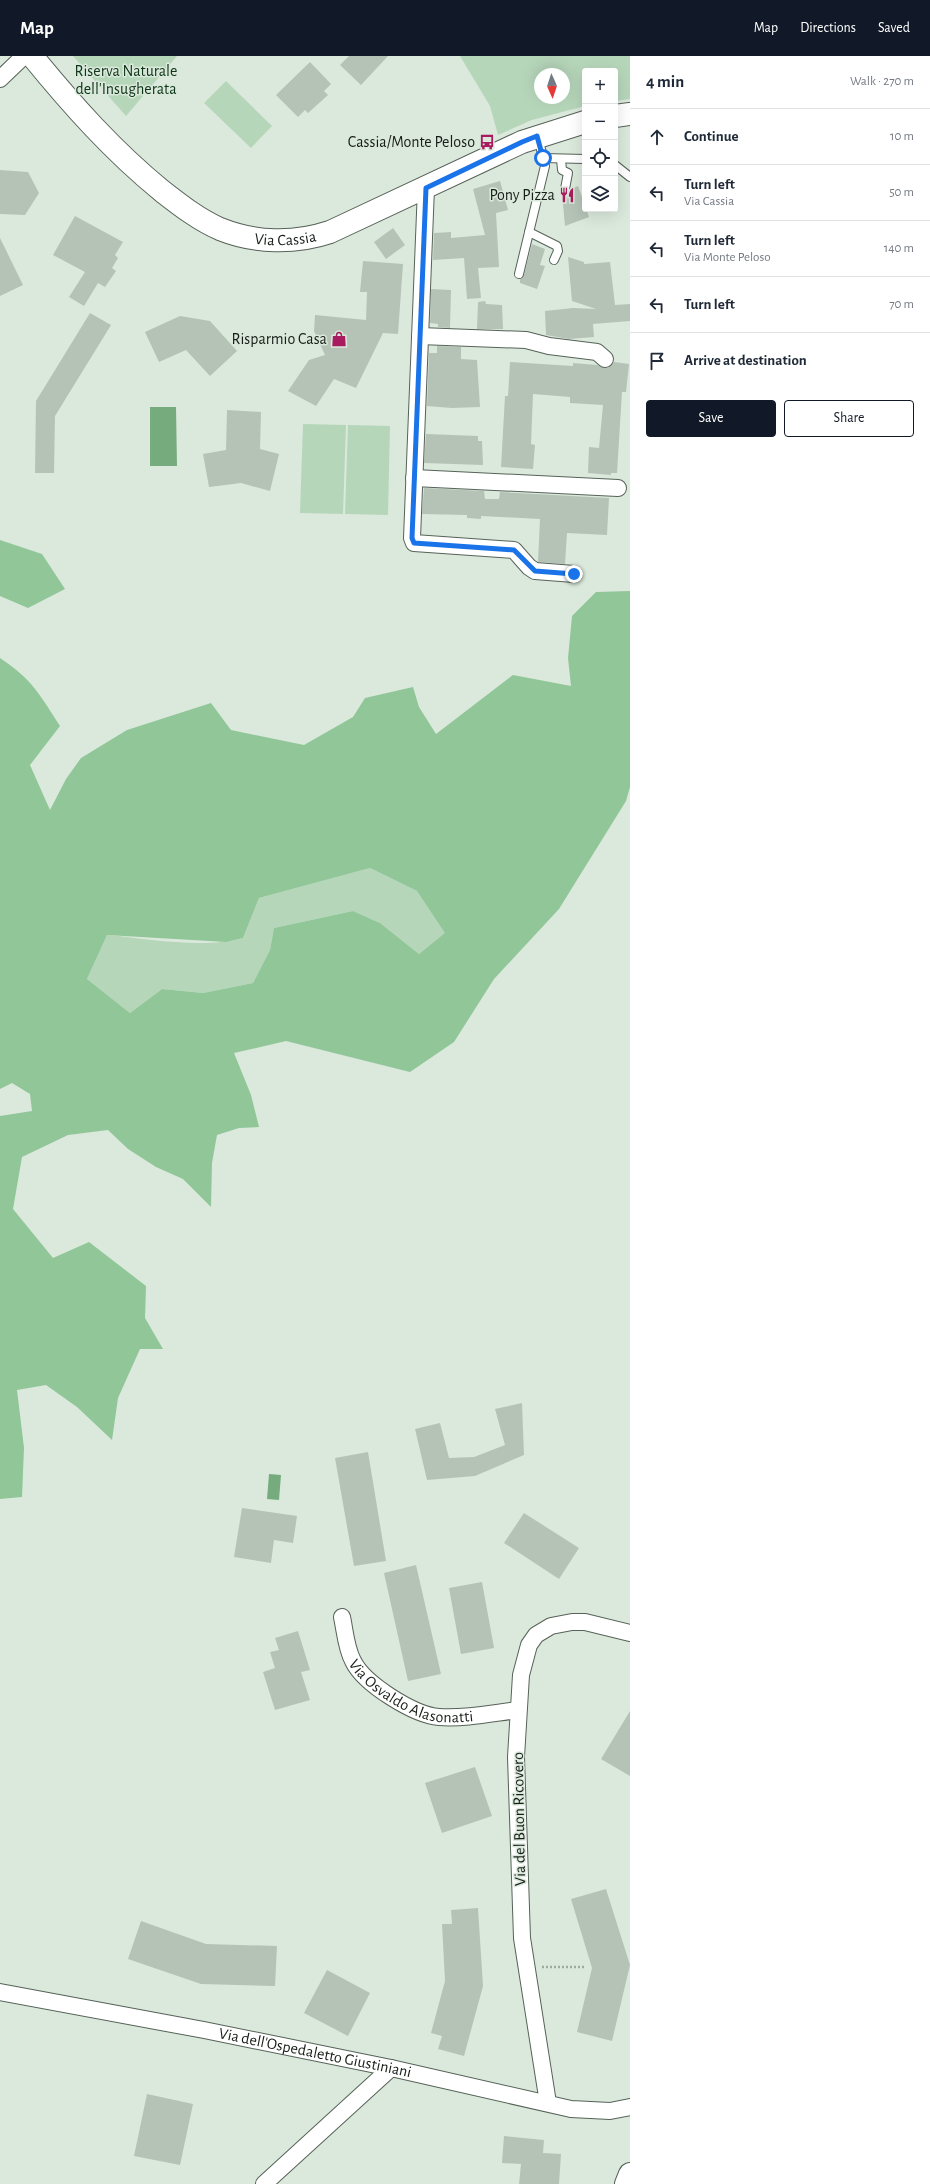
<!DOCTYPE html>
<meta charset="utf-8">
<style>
:root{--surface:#fff;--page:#f2f2f3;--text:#1f2937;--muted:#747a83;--line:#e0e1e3;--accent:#111827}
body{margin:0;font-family:"Alegreya Sans",sans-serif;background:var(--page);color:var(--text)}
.controls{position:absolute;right:12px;top:12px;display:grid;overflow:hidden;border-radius:4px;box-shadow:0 4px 16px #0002}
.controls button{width:36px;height:36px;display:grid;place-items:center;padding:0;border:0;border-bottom:1px solid var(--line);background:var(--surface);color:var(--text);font:20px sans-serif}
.compass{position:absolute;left:534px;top:12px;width:36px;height:36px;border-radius:50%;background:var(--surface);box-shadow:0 4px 16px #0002;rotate:177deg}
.stop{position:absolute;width:12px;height:12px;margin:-9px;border:3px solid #1a73e8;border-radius:50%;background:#fff}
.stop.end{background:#1a73e8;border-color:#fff;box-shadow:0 1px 4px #0008}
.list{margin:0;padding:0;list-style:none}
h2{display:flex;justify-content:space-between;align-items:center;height:52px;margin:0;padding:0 16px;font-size:17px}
h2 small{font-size:13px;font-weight:400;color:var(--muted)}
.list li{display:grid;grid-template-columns:26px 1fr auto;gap:12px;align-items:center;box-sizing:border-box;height:56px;padding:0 16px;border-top:1px solid var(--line)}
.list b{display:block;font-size:15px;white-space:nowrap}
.list p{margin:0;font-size:13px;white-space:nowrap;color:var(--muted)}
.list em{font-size:13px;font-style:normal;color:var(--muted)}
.actions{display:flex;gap:8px;padding:12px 16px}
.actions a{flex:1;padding:9px 0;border:1px solid var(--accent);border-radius:4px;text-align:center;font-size:14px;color:var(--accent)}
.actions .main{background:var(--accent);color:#fff}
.icon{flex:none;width:22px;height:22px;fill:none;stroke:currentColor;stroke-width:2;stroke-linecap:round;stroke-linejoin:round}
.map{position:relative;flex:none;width:630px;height:2128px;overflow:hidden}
header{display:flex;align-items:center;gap:24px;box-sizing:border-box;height:56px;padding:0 20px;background:var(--accent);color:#fff}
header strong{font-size:19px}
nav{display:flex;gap:22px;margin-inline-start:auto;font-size:14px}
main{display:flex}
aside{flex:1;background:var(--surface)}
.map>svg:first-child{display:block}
</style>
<header>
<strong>Map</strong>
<nav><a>Map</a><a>Directions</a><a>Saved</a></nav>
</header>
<main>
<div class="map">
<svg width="630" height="2128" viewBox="0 0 630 2128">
<rect width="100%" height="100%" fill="#dbe9dc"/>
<!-- green -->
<g fill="#b6d6ba" fill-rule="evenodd">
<polygon points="73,0 177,0 126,60"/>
<path d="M 460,0 L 630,0 L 630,43 L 615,45 L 615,15 L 585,15 L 585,50 L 532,64 L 498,79 L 490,50 ZM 540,18 L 564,18 L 564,42 L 540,42 Z"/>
<polygon points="226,25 272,70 251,92 204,47"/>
<polygon points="303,368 346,369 343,458 300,457"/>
<polygon points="348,369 390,370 388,459 345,458"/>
<path d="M 370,812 L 417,835 L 446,877 L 419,898 L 380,867 L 353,855 L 274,872 L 270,894 L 253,927 L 203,937 L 162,933 L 130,957 L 87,923 L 107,879 C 149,883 203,893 243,882 L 259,842 Z"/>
</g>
<!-- forest -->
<g fill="#90c698" fill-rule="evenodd">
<polygon points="0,484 42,498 65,533 28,552 0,540"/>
<path d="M 630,535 L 630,731 L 626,745 L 559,853 L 494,923 L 454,986 L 410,1016 L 286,985 L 234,997 L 251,1039 L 259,1071 L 239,1072 L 217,1079 L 212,1107 L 211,1151 L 183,1123 L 156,1111 L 128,1093 L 108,1074 L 68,1079 L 22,1101 L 13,1153 L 53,1202 L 89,1186 L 146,1230 L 145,1262 L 163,1293 L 140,1293 L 118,1342 L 112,1384 L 77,1351 L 46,1329 L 17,1334 L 24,1392 L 22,1441 L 0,1443 L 0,1060 L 32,1055 L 30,1038 L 12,1027 L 0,1033 L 0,602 C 32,623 40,639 60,670 L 30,709 L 50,754 L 66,723 L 81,702 L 127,674 L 211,647 L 231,674 L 304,689 L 353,661 L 365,642 L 413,631 L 419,651 L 436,678 L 513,619 L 571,630 L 568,602 L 572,560 L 596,536 ZM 370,812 L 417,835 L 445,877 L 419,898 L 380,867 L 353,855 L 274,872 L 270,894 L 253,927 L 203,937 L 162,933 L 130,957 L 87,923 L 107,879 L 226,886 L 243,882 L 259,842 Z"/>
</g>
<!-- water -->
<g fill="#76ab7e">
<polygon points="150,351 176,351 177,410 150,410"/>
<polygon points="269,1418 281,1419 279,1444 267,1443"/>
</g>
<!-- building -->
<g fill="#b5c3b7">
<polygon points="349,0 388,0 361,29 340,9"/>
<polygon points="310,6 331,28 324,35 328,39 308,57 305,54 298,61 276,39"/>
<polygon points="0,114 28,116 39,137 25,159 0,158"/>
<polygon points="500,125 508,154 496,157 499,211 478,212 481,242 467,243 464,202 433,204 434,177 451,176 451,182 485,179 473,133"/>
<polygon points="578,130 589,161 565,170 562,137 567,138 571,133"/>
<polygon points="75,160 123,186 115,199 118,202 112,212 116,215 105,231 98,227 84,250 69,241 85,216 53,199"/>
<polygon points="393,172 405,189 386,203 374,186"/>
<polygon points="0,182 23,229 0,240"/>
<polygon points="532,188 545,193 540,209 545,210 537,233 520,227 520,223 524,219"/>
<polygon points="568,201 584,206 584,208 610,206 615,249 630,248 630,265 593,268 594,281 569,283 546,279 545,255 573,252 596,253 572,245"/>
<polygon points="363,205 403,208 398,278 383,277 356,332 334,323 316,350 288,335 309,304 325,299 314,275 315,259 366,264 367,236 360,236"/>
<polygon points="431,233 451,234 450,272 438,271 438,268 430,267"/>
<polygon points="485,245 486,248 502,249 503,273 477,273 478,246"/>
<polygon points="90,257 111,269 55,360 54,417 35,417 36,345"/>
<polygon points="180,260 210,265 237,295 210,320 186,294 159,306 145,276"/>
<polygon points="437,290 461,291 461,303 477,304 480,351 452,352 427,350 429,297 437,297"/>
<polygon points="510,306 573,310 573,307 597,309 604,312 608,312 614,306 629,308 626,336 622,336 617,417 611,417 611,419 588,417 589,391 599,392 603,349 570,347 570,341 533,338 531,388 535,389 533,413 501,411 505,340 508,340"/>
<polygon points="227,354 261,356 260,393 279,398 270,435 241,427 209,431 203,398 226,394"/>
<polygon points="426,378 478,380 478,385 482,385 483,409 424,407"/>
<polygon points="424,432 484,435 485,443 499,443 500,436 609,442 607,479 567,477 565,508 538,506 540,463 481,460 481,463 467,462 467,459 422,458"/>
<polygon points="522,1347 524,1399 475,1420 427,1424 415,1373 440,1367 449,1402 474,1401 505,1389 495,1353"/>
<polygon points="368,1396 386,1505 354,1510 335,1402"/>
<polygon points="242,1452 297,1460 293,1487 274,1484 271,1507 234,1501"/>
<polygon points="524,1457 579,1492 559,1523 504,1487"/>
<polygon points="416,1509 441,1618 408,1625 384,1517"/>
<polygon points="482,1526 494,1592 461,1598 449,1532"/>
<polygon points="298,1575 310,1614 301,1616 310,1644 275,1654 263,1616 275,1612 270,1596 279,1594 275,1582"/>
<polygon points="630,1655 630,1720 601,1703"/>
<polygon points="475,1711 492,1760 442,1777 425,1727"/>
<polygon points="606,1833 630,1909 612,1985 577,1976 592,1912 571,1843"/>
<polygon points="478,1852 483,1930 464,2000 438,1993 442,1980 431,1977 445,1925 442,1868 452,1868 451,1854"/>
<polygon points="141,1865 206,1888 277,1890 275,1930 201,1928 128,1903"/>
<polygon points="327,1914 370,1937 348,1980 304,1957"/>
<polygon points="147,2038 193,2048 180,2109 134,2100"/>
<polygon points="504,2080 544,2084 543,2097 561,2098 559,2128 519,2128 521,2108 502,2107"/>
</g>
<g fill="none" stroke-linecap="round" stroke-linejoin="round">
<defs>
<g id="lane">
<polyline points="543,102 585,103"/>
<polyline points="561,103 562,114 568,117 565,133"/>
<polyline points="615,109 630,121"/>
<polyline points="529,176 557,190 558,195 554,204"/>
<polyline points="519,218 545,110 538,81"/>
</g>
<g id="street">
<polyline points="0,23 24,0"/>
<polyline points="426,132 412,482 414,487 514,494 529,511 535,515 574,518"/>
<polyline points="420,280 526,284 549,290 597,296 605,303"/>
<polyline points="414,422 618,432"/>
<path id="s1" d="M 342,1561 C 345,1575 346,1592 353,1605 C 364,1628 414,1659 439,1661 C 465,1663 493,1657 518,1654"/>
<path id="s2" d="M 0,1936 L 204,1974 L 391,2012 L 571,2053 L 610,2055 L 630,2051"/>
<polyline points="548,2047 522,1882 516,1701 521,1619 529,1589 536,1579 551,1570 572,1566 585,1566 630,1577"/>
<polyline points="264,2128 391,2012"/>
</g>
<polyline id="secondary" points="626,2128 630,2118"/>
<g id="primary">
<path id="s3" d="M 32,0 C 72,49 113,95 162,135 C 180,149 199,164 220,173 C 255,187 294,188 330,176 L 522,86 L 585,66"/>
<polyline points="615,60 630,58"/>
</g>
</defs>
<!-- lane casing -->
<use href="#lane" stroke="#566258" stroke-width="10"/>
<!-- street casing -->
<use href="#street" stroke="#566258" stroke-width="18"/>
<!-- secondary casing -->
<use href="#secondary" stroke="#566258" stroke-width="24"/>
<!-- primary casing -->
<use href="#primary" stroke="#566258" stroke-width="24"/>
<!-- path -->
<polyline stroke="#9eaa9f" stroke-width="2.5" stroke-dasharray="2 2" stroke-linecap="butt" points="542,1911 584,1911"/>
<!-- lane -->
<use href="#lane" stroke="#fff" stroke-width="8"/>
<!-- street -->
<use href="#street" stroke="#fff" stroke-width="16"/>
<!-- secondary -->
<use href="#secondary" stroke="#fff" stroke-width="22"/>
<!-- primary -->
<use href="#primary" stroke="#fff" stroke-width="22"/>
</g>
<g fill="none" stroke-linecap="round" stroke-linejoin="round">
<!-- route -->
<polyline stroke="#1a73e8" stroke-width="5" points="543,102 537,80 522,86 426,132 412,482 414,487 514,494 535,515 574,518"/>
</g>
<!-- icons -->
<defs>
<symbol id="bus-bare" viewBox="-9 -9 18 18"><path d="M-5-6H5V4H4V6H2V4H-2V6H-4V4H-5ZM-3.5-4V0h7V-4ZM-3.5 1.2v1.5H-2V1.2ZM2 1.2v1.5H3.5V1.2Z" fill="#a81b5e" stroke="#dbe9dc" stroke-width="2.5" paint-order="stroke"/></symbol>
<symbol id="restaurant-bare" viewBox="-9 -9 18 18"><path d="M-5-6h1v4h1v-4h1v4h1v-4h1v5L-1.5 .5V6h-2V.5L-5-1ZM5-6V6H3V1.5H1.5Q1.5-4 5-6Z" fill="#a81b5e" stroke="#dbe9dc" stroke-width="2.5" paint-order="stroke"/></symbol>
<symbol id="shop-bare" viewBox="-9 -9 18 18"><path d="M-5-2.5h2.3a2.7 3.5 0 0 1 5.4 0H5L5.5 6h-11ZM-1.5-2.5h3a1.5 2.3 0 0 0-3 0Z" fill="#a81b5e" stroke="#dbe9dc" stroke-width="2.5" paint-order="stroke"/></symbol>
</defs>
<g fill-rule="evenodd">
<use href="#bus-bare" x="476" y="75" width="22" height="22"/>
<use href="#restaurant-bare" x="556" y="128" width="22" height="22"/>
<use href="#shop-bare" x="328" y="272" width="22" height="22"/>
</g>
<g text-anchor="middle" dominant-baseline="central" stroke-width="3" stroke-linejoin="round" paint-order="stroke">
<!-- park labels -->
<g font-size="16" fill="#0d3518" stroke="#dbe9dc">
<text x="126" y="15">Riserva Naturale<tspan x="126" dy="18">dell'Insugherata</tspan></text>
</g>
<!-- poi labels -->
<g font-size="16" fill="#181d18" stroke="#dbe9dc" text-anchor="end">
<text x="475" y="86">Cassia/Monte Peloso</text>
<text x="555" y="139">Pony Pizza</text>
<text x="327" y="283">Risparmio Casa</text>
</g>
<!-- street labels -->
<g font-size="16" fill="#181d18" stroke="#dbe9dc">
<text stroke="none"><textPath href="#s3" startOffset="324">Via Cassia</textPath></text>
<text stroke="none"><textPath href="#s1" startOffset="115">Via Osvaldo Alasonatti</textPath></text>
<text transform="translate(519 1763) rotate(-91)">Via del Buon Ricovero</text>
<text stroke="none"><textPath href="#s2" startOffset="321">Via dell'Ospedaletto Giustiniani</textPath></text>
</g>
</g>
</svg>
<div class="controls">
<button>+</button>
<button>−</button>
<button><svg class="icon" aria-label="locate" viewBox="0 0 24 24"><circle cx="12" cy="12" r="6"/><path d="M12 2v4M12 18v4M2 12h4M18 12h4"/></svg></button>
<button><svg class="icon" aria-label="layers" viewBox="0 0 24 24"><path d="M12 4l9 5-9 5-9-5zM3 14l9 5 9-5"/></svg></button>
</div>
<svg class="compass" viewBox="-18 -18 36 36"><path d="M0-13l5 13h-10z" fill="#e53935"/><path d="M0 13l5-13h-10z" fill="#747a83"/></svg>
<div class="stop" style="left:543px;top:102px"></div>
<div class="stop end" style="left:574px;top:518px"></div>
</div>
<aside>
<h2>4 min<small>Walk · 270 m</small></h2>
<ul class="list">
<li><svg class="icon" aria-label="ahead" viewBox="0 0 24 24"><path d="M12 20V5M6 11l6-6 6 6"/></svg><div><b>Continue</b></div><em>10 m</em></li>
<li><svg class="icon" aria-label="left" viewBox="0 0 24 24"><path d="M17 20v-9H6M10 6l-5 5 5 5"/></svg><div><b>Turn left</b><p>Via Cassia</p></div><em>50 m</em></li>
<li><svg class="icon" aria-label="left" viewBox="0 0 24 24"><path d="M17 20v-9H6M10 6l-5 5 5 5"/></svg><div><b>Turn left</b><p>Via Monte Peloso</p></div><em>140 m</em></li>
<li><svg class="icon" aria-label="left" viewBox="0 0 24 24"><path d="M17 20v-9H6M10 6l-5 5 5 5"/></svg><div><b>Turn left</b></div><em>70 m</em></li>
<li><svg class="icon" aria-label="arrive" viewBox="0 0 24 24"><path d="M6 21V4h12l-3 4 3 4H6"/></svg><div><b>Arrive at destination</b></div></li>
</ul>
<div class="actions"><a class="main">Save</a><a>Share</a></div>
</aside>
</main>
